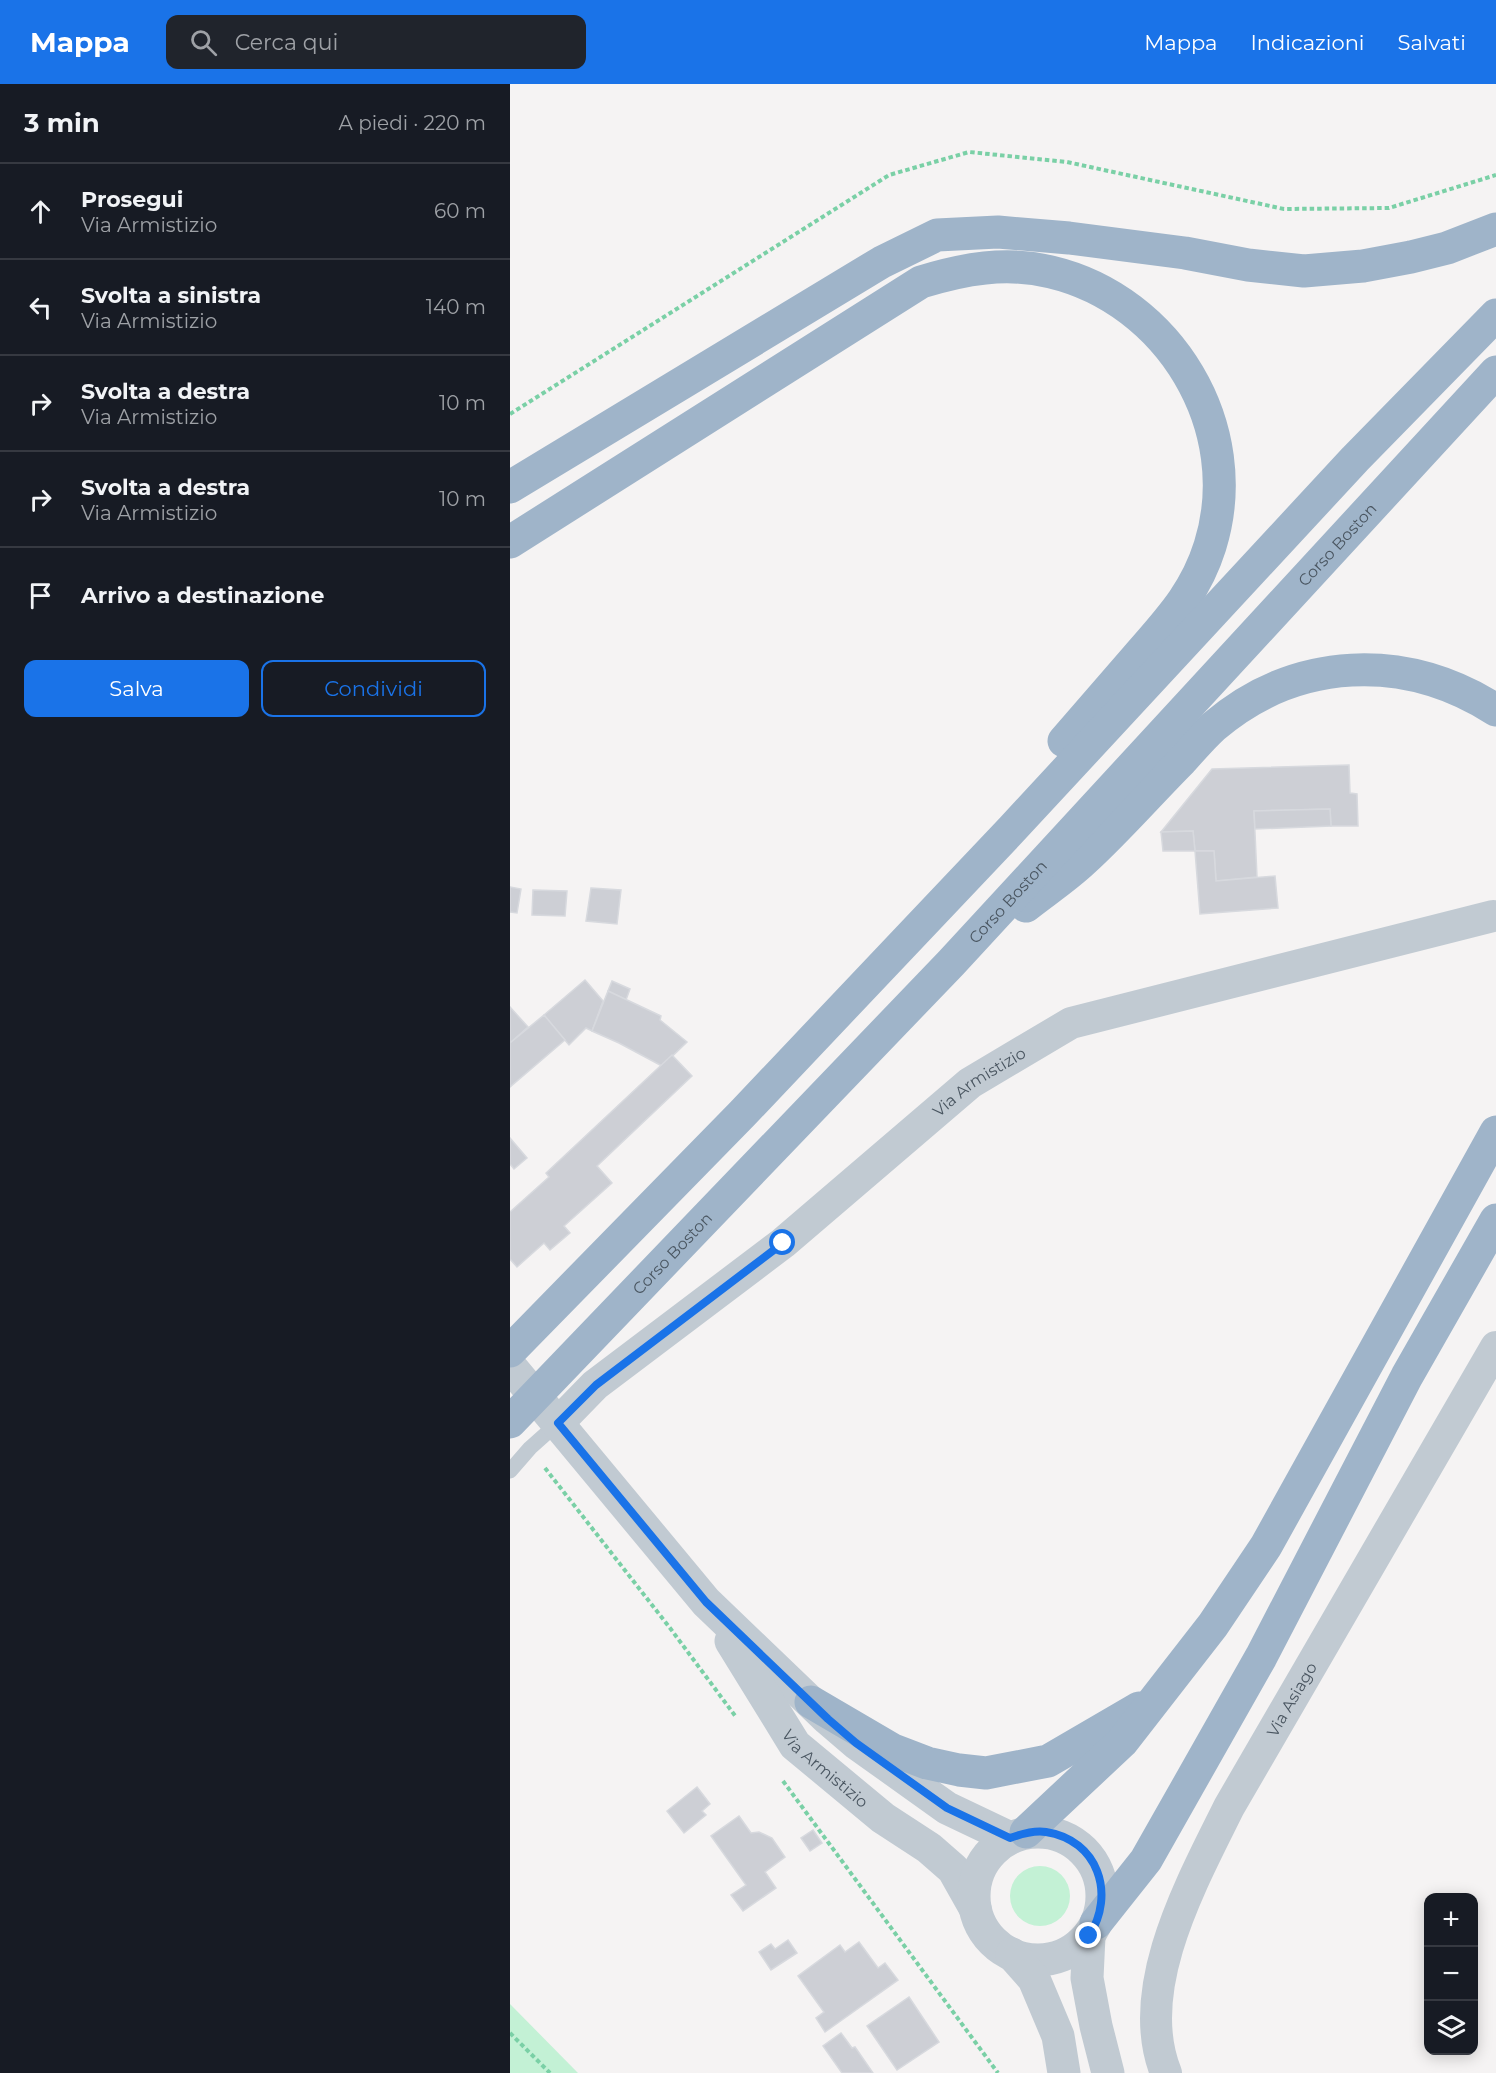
<!DOCTYPE html>
<html lang="it">
<meta charset="utf-8">
<style>
:root{--surface:#171b24;--page:#20242c;--text:#f1f3f6;--muted:#9ea1a6;--line:#363941;--accent:#1a73e8}
body{margin:0;font-family:Montserrat,sans-serif;background:var(--page);color:var(--text)}
.controls{position:absolute;right:18px;bottom:18px;display:grid;overflow:hidden;border-radius:12px;box-shadow:0 3px 15px #0003}
.controls button{width:54px;height:54px;display:grid;place-items:center;padding:0;border:0;border-bottom:2px solid var(--line);background:var(--surface);color:var(--text);font:30px sans-serif}
.stop{position:absolute;width:18px;height:18px;margin:-14px;border:4px solid #1a73e8;border-radius:50%;background:#fff}
.stop.end{background:#1a73e8;border-color:#fff;box-shadow:0 2px 6px #0008}
.list{margin:0;padding:0;list-style:none}
h2{display:flex;justify-content:space-between;align-items:center;height:78px;margin:0;padding:0 24px;font-size:26px}
h2 small{font-size:20px;font-weight:400;color:var(--muted)}
.list li{display:grid;grid-template-columns:39px 1fr auto;gap:18px;align-items:center;box-sizing:border-box;height:96px;padding:0 24px;border-top:2px solid var(--line)}
.list b{display:block;font-size:22px;white-space:nowrap}
.list p{margin:0;font-size:20px;white-space:nowrap;color:var(--muted)}
.list em{font-size:20px;font-style:normal;color:var(--muted)}
.actions{display:flex;gap:12px;padding:18px 24px}
.actions a{flex:1;padding:14px 0;border:2px solid var(--accent);border-radius:12px;text-align:center;font-size:21px;color:var(--accent)}
.actions .main{background:var(--accent);color:#fff}
.icon{flex:none;width:33px;height:33px;fill:none;stroke:currentColor;stroke-width:2;stroke-linecap:round;stroke-linejoin:round}
.map{position:relative;flex:none;width:986px;height:1989px;overflow:hidden}
header{display:flex;align-items:center;gap:36px;box-sizing:border-box;height:84px;padding:0 30px;background:var(--accent);color:#fff}
header strong{font-size:28px}
nav{display:flex;gap:33px;margin-inline-start:auto;font-size:21px}
.search{width:420px;height:54px;background:var(--page);display:flex;align-items:center;gap:15px;box-sizing:border-box;padding:0 21px;border-radius:12px;color:var(--muted);font-size:22px}
main{display:flex}
aside{flex:1;background:var(--surface)}
.map>svg:first-child{display:block}
</style>
<header>
<strong>Mappa</strong>
<div class="search"><svg class="icon" aria-label="search" viewBox="0 0 24 24"><circle cx="10" cy="10" r="6"/><path d="M15 15l6 6"/></svg>Cerca qui</div>
<nav><a>Mappa</a><a>Indicazioni</a><a>Salvati</a></nav>
</header>
<main>
<aside>
<h2>3 min<small>A piedi · 220 m</small></h2>
<ul class="list">
<li><svg class="icon" aria-label="ahead" viewBox="0 0 24 24"><path d="M12 20V5M6 11l6-6 6 6"/></svg><div><b>Prosegui</b><p>Via Armistizio</p></div><em>60 m</em></li>
<li><svg class="icon" aria-label="left" viewBox="0 0 24 24"><path d="M17 20v-9H6M10 6l-5 5 5 5"/></svg><div><b>Svolta a sinistra</b><p>Via Armistizio</p></div><em>140 m</em></li>
<li><svg class="icon" aria-label="right" viewBox="0 0 24 24"><path d="M7 20v-9h11M14 6l5 5-5 5"/></svg><div><b>Svolta a destra</b><p>Via Armistizio</p></div><em>10 m</em></li>
<li><svg class="icon" aria-label="right" viewBox="0 0 24 24"><path d="M7 20v-9h11M14 6l5 5-5 5"/></svg><div><b>Svolta a destra</b><p>Via Armistizio</p></div><em>10 m</em></li>
<li><svg class="icon" aria-label="arrive" viewBox="0 0 24 24"><path d="M6 21V4h12l-3 4 3 4H6"/></svg><div><b>Arrivo a destinazione</b></div></li>
</ul>
<div class="actions"><a class="main">Salva</a><a>Condividi</a></div>
</aside>
<div class="map">
<svg width="986" height="1989" viewBox="0 0 986 1989">
<rect width="100%" height="100%" fill="#f5f3f3"/>
<!-- grass -->
<g fill="#c3f1d5">
<circle cx="530" cy="1812" r="30"/>
<polygon points="0,1920 68,1989 0,1989"/>
</g>
<!-- building -->
<g fill="#cdcfd5" stroke="#d7d9de" stroke-width="1.5">
<polygon points="839,681 840,709 847,710 848,742 821,742 820,725 744,727 747,793 706,797 704,767 685,767 683,747 651,748 702,685"/>
<polygon points="820,725 821,742 745,745 744,727"/>
<polygon points="683,747 685,767 653,767 651,748"/>
<polygon points="685,767 704,767 706,797 765,792 768,824 690,830"/>
<polygon points="0,803 11,805 7,829 0,828"/>
<polygon points="81,804 111,806 107,840 76,837"/>
<polygon points="23,806 57,807 55,832 22,831"/>
<polygon points="75,896 93,917 82,947 76,944 59,961 34,931"/>
<polygon points="102,897 120,905 116,916 98,907"/>
<polygon points="98,907 151,932 150,936 177,958 152,982 109,959 82,947"/>
<polygon points="0,923 18,943 0,959"/>
<polygon points="34,931 55,956 0,1003 0,959"/>
<polygon points="162,971 182,992 87,1082 102,1099 54,1142 60,1149 40,1166 34,1159 7,1183 0,1175 0,1128 39,1093 36,1089"/>
<polygon points="0,1054 17,1074 4,1085 0,1080"/>
<polygon points="187,1703 200,1720 192,1727 196,1731 174,1749 157,1727"/>
<polygon points="229,1732 241,1749 249,1748 262,1754 275,1773 255,1788 266,1804 233,1827 221,1811 236,1801 201,1752"/>
<polygon points="303,1746 312,1759 300,1767 291,1754"/>
<polygon points="278,1856 287,1869 261,1886 249,1868 261,1860 265,1865"/>
<polygon points="349,1858 368,1884 375,1879 388,1896 315,1948 306,1934 314,1928 288,1892 330,1861 335,1868"/>
<polygon points="399,1913 429,1958 387,1986 357,1942"/>
<polygon points="331,1949 342,1964 345,1963 363,1989 332,1989 313,1962"/>
</g>
<g fill="none" stroke-linecap="round" stroke-linejoin="round">
<!-- path -->
<g stroke="#7ad0a6" stroke-width="4" stroke-dasharray="4.5 3" stroke-linecap="butt">
<polyline points="0,330 379,91 459,68 557,78 774,125 879,124 986,91"/>
<polyline points="35,1384 160,1544 226,1633"/>
<polyline points="273,1697 488,1989"/>
<polyline points="0,1949 40,1989"/>
</g>
<!-- service -->
<polyline stroke="#c1cad2" stroke-width="15" points="0,1387 20,1364 48,1339"/>
<!-- minor -->
<g stroke="#c1cad2" stroke-width="32">
<path id="s1" d="M 48,1339 L 85,1301 L 273,1159 L 460,999 L 561,939 L 983,832"/>
<path id="s2" d="M 656,1989 C 622,1905 682,1798 719,1723 L 986,1263"/>
</g>
<!-- tertiary -->
<g stroke="#c1cad2" stroke-width="33">
<polyline points="0,1282 196,1518 318,1635 346,1659 437,1724 500,1754"/>
<path id="s3" d="M 221,1557 L 285,1661 L 373,1734 L 419,1764 L 443,1785 L 465,1824"/>
<circle cx="528" cy="1812" r="64"/>
<polyline points="579,1852 577,1894 586,1942 598,1989"/>
<polyline points="502,1870 524,1895 548,1952 554,1989"/>
</g>
<!-- trunk -->
<g stroke="#9fb4c9" stroke-width="33">
<polyline points="0,403 372,178 427,151 488,148 559,154 675,169 738,181 794,187 853,182 901,173 937,164 986,145"/>
<path d="M 0,458 L 411,198 C 453,185 496,177 541,188 C 659,216 737,343 700,462 C 685,510 658,537 626,574 C 602,602 578,629 554,657"/>
<path d="M 516,822 C 535,807 556,793 573,777 C 608,745 639,709 672,676 C 682,665 692,653 703,643 C 786,572 895,568 986,626"/>
<polyline points="0,1267 232,1030 502,745 845,375 986,231"/>
<path id="s4" d="M 0,1338 L 441,879 L 986,288"/>
<polyline points="301,1618 383,1666 417,1679 449,1686 476,1689 538,1677 629,1624"/>
<polyline points="516,1748 612,1658 703,1541 756,1462 986,1048"/>
<polyline points="586,1839 636,1776 751,1573 897,1292 986,1136"/>
</g>
</g>
<g fill="none" stroke-linecap="round" stroke-linejoin="round">
<!-- route -->
<path stroke="#1a73e8" stroke-width="8" d="M 273,1159 L 86,1301 L 48,1339 L 196,1518 L 318,1635 L 346,1659 L 437,1724 L 500,1754 C 511,1750 524,1746 536,1748 C 588,1756 606,1810 579,1852"/>
</g>
<g text-anchor="middle" dominant-baseline="central" stroke-width="4.5" stroke-linejoin="round" paint-order="stroke">
<!-- street labels -->
<g font-size="16" fill="#4a5661" stroke="#fff">
<text stroke="none"><textPath href="#s4" startOffset="1206">Corso Boston</textPath></text>
<text stroke="none"><textPath href="#s4" startOffset="720">Corso Boston</textPath></text>
<text stroke="none"><textPath href="#s1" startOffset="543">Via Armistizio</textPath></text>
<text stroke="none"><textPath href="#s4" startOffset="234">Corso Boston</textPath></text>
<text stroke="none"><textPath href="#s2" startOffset="406">Via Asiago</textPath></text>
<text stroke="none"><textPath href="#s3" startOffset="160">Via Armistizio</textPath></text>
</g>
</g>
</svg>
<div class="controls">
<button>+</button>
<button>−</button>
<button><svg class="icon" aria-label="layers" viewBox="0 0 24 24"><path d="M12 4l9 5-9 5-9-5zM3 14l9 5 9-5"/></svg></button>
</div>
<div class="stop" style="left:273px;top:1159px"></div>
<div class="stop end" style="left:579px;top:1852px"></div>
</div>
</main>
